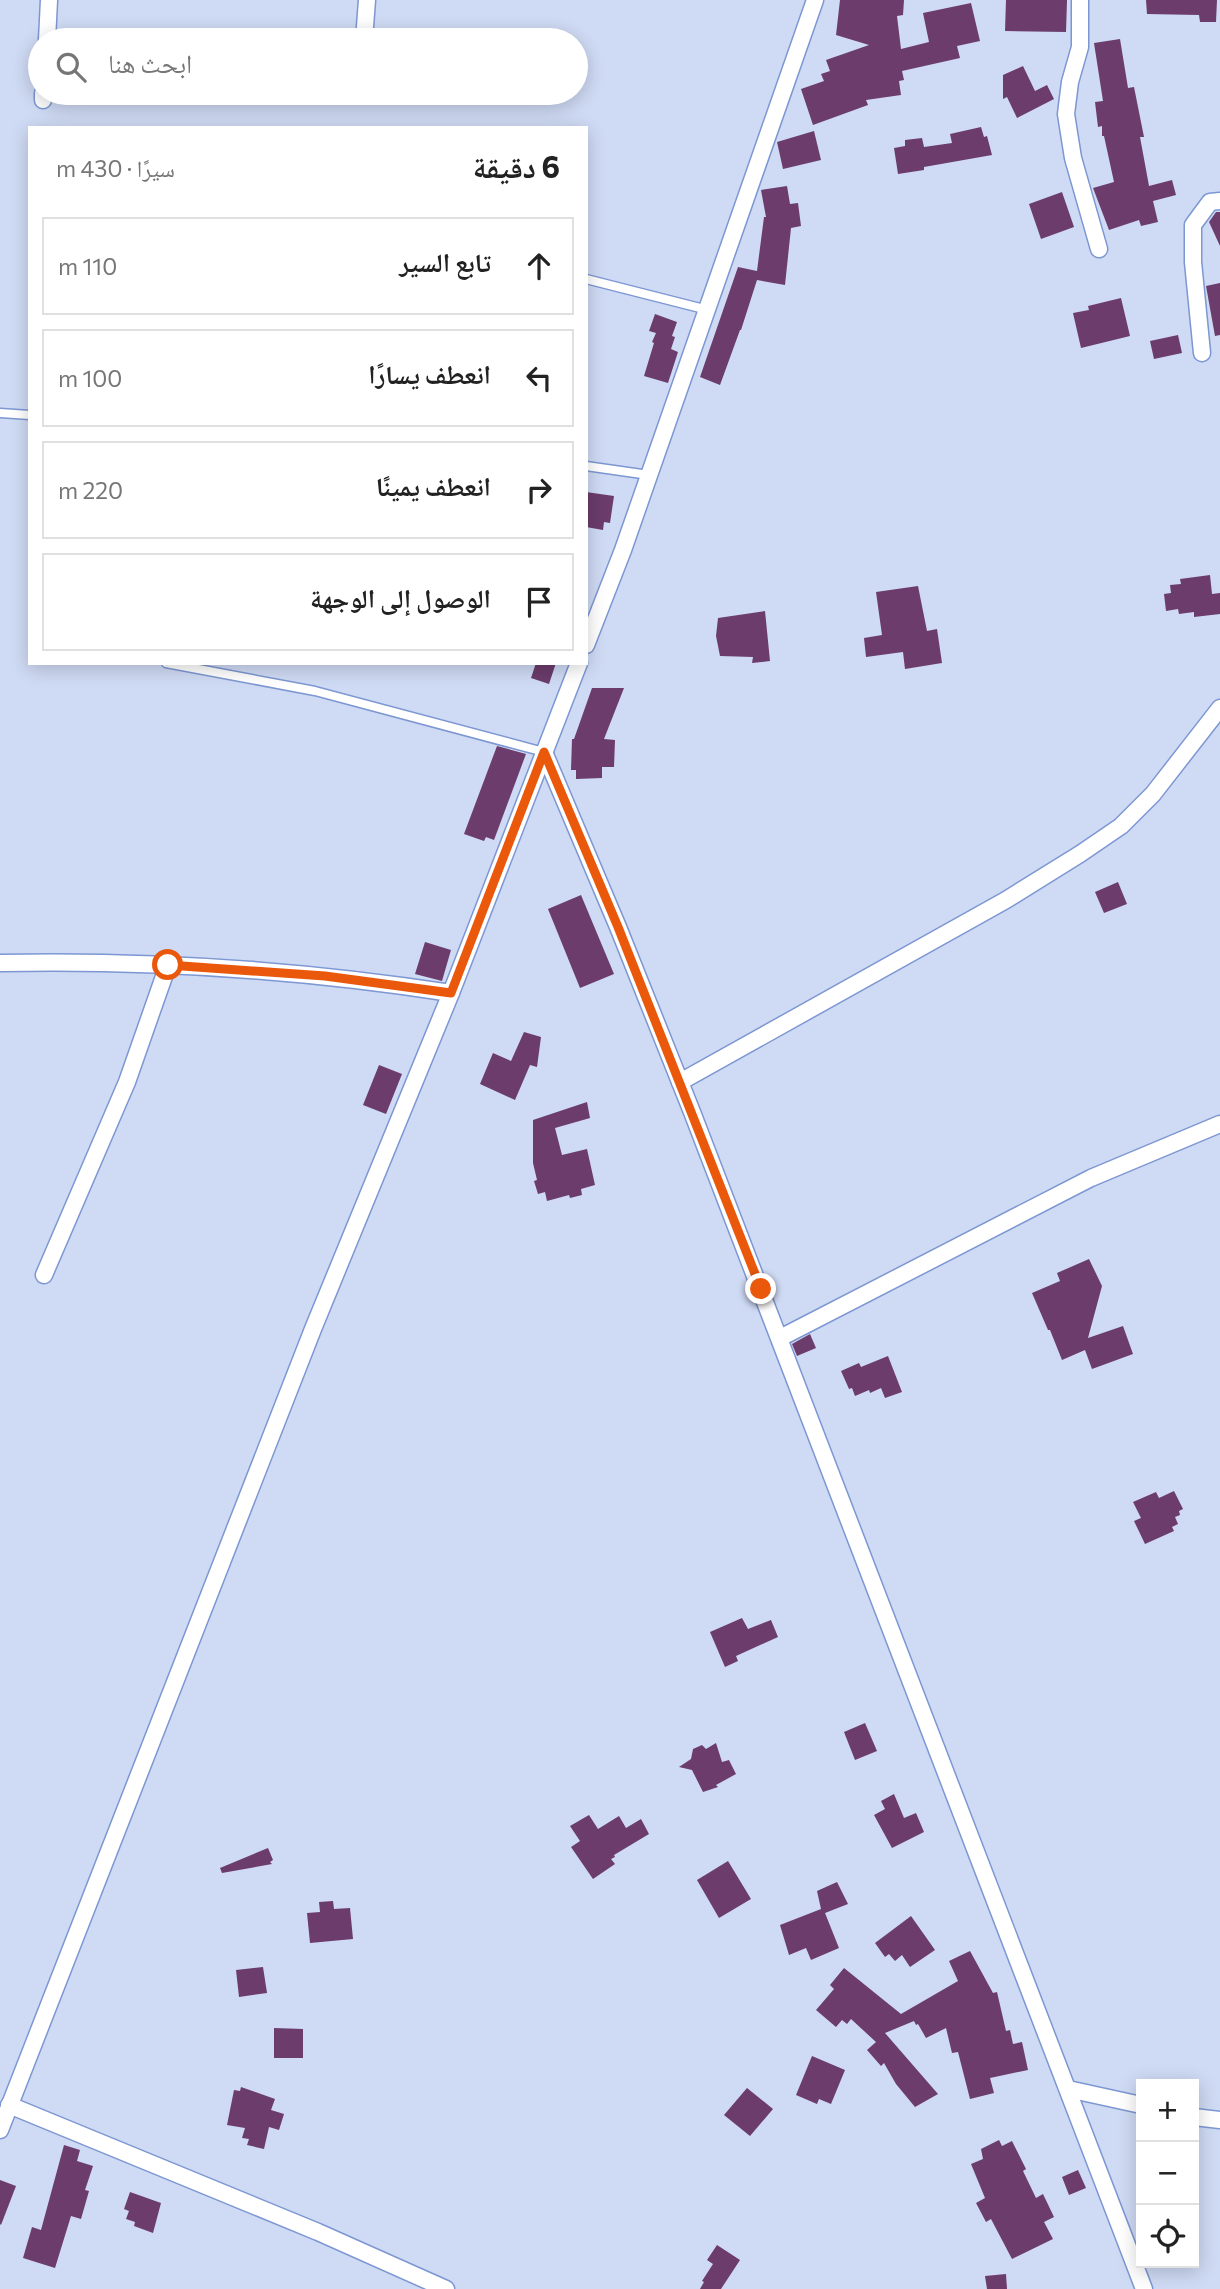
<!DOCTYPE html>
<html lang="ar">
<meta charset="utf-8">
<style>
:root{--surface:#fff;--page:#f2f2f2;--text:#222;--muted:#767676;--line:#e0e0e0}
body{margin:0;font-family:Commissioner,"Noto Naskh Arabic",sans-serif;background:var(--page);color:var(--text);direction:rtl}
.controls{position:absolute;right:21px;bottom:21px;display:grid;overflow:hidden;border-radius:0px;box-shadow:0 4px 18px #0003}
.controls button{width:63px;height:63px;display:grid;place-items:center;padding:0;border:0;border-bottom:2px solid var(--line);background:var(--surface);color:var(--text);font:35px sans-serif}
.stop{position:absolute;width:21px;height:21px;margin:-16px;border:5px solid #ea580c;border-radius:50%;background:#fff}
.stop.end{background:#ea580c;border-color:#fff;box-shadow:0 2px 7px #0008}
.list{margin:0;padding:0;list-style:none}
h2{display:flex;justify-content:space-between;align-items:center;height:91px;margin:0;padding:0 28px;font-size:30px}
h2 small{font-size:23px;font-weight:400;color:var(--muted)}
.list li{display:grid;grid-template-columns:46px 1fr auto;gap:21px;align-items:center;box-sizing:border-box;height:98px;margin:0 14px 14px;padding:0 14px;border:2px solid var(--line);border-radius:0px}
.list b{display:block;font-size:26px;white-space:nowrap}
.list em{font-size:23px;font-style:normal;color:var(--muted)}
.icon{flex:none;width:38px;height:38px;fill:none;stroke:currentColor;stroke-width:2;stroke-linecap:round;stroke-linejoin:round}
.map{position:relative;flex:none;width:1220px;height:2289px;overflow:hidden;direction:ltr}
.search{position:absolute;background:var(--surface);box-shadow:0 4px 18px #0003;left:28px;top:28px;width:560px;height:77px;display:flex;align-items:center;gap:18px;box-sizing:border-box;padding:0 24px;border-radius:38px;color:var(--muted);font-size:26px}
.panel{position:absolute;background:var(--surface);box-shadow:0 4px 18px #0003;left:28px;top:126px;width:560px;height:539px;border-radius:0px;direction:rtl}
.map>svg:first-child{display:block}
</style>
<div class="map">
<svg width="1220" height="2289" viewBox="0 0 1220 2289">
<rect width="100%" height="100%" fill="#cfdaf4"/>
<!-- building -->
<g fill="#6b3c6c">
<polygon points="840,0 904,0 903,15 897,16 901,49 929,42 923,13 971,3 980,41 957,46 960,58 902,71 904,80 899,81 901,95 866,100 868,105 813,125 801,89 824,81 821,74 830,71 826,60 869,45 836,35"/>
<polygon points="1006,0 1067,0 1066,32 1005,31"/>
<polygon points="1146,0 1217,0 1216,22 1200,22 1199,15 1147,14"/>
<polygon points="1120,39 1128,88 1134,87 1144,137 1140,137 1149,186 1172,180 1176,195 1153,201 1158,222 1141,226 1139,220 1109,230 1093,188 1114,182 1104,136 1102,136 1102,126 1098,127 1095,102 1103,101 1094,43"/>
<polygon points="1023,66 1035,91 1047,85 1054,99 1017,118 1007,97 1003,99 1003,75"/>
<polygon points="981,127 984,137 987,136 992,155 924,167 924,170 898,174 894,148 905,146 905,140 922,138 924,147 952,143 950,134"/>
<polygon points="814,131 821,160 783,169 777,142"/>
<polygon points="787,186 790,204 798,203 801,226 791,228 785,285 757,280 741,330 740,330 720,385 700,377 738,267 757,271 764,217 766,217 761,190"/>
<polygon points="1062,192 1074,227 1041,239 1029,204"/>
<polygon points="1216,212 1220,212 1220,246 1209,222"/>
<polygon points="1220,283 1220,335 1215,336 1206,286"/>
<polygon points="1121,298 1130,336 1081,348 1073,313 1089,310 1088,306"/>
<polygon points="655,314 677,322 672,336 675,337 671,349 678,352 668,383 644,376 654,343 652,342 656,333 649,331"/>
<polygon points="1178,335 1182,353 1154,359 1150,341"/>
<polygon points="586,492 614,496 610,523 604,522 603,530 586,527"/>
<polygon points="1210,575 1212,594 1220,593 1220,614 1194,617 1194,612 1179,614 1178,609 1166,611 1164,594 1171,593 1170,585 1181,584 1180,579"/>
<polygon points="918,586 927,631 937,629 942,663 905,669 903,652 866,657 864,638 882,635 876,592"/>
<polygon points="765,611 770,661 752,663 753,657 720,656 716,636 718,618"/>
<polygon points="536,663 556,663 549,684 531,678"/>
<polygon points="592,688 624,688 604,739 615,740 614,767 602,767 602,778 576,779 576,770 571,770 572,739 574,739"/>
<polygon points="497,746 526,754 494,840 486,837 484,841 464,834"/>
<polygon points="1118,882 1127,904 1104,913 1095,892"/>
<polygon points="581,895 614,974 580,988 548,909"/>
<polygon points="425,942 451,950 442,981 415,974"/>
<polygon points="524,1032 541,1037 537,1067 530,1065 515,1100 480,1084 493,1053 511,1061"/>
<polygon points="379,1065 402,1074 386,1114 363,1105"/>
<polygon points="587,1102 590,1118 555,1128 562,1155 587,1149 595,1185 581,1189 582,1195 570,1198 569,1195 547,1201 545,1192 538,1194 534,1181 537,1180 533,1163 533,1120"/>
<polygon points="1089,1259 1102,1286 1088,1338 1123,1326 1133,1354 1092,1369 1085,1350 1062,1360 1050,1330 1048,1330 1032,1293 1060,1281 1057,1273"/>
<polygon points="810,1334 816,1348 797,1356 792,1344"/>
<polygon points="888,1356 902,1392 885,1398 881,1388 870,1393 869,1390 855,1396 852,1388 849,1389 841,1371 859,1363 861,1367"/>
<polygon points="1174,1491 1183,1509 1179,1511 1180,1515 1175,1517 1178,1524 1172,1527 1174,1531 1145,1544 1134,1521 1141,1518 1133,1502 1156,1492 1159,1498"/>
<polygon points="742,1618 748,1629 771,1620 778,1637 736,1656 738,1661 725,1667 710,1632"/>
<polygon points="865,1723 877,1751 855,1760 844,1732"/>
<polygon points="716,1743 722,1762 729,1760 736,1774 716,1785 718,1787 703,1792 692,1770 679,1767 691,1759 693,1749 702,1745 706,1749"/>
<polygon points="894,1794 904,1818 916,1813 924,1832 892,1848 874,1815 885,1809 881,1801"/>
<polygon points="589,1815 598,1829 619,1816 626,1828 641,1819 649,1834 614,1855 615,1857 611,1859 615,1864 593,1879 571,1847 580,1841 570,1826"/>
<polygon points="268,1848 273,1860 270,1862 272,1864 222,1873 220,1868"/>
<polygon points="728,1861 751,1899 719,1918 697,1880"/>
<polygon points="837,1882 848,1904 825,1913 839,1948 811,1960 806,1948 789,1955 780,1925 821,1909 817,1891"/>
<polygon points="333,1901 334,1909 350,1908 353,1939 310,1943 307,1913 320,1912 319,1902"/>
<polygon points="911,1916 935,1950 910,1967 902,1955 895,1961 889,1954 885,1957 875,1943"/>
<polygon points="970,1951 993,1993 997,1992 1006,2031 1010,2030 1013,2044 1022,2042 1028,2070 990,2078 994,2093 970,2099 958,2052 952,2053 946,2028 926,2038 918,2024 916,2025 914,2021 885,2033 938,2094 915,2107 896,2084 884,2063 881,2066 867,2050 876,2042 851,2019 847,2024 842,2020 836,2027 816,2010 834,1989 830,1985 844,1968 901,2014 958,1981 949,1961"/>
<polygon points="263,1967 267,1993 239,1997 236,1970"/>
<polygon points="274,2028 303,2029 303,2058 274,2058"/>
<polygon points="812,2056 845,2070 831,2104 819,2099 817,2104 796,2095"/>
<polygon points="241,2087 275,2099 271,2110 284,2114 279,2130 269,2127 264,2149 247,2145 249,2139 242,2138 245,2128 227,2125 234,2090 240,2091"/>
<polygon points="747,2088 773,2109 750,2136 724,2115"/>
<polygon points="999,2140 1002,2146 1012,2141 1026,2169 1023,2171 1036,2198 1043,2194 1054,2217 1044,2222 1053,2239 1012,2259 991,2219 986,2222 976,2203 985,2198 971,2164 983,2159 981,2149"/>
<polygon points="64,2145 80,2150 77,2161 93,2166 85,2190 89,2191 81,2219 71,2216 55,2268 23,2258 32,2227 41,2230"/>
<polygon points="1078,2170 1086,2188 1069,2195 1062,2177"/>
<polygon points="0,2180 16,2186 1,2225 0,2224"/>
<polygon points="130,2192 161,2203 153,2233 134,2226 135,2222 126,2219 129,2211 124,2209"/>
<polygon points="717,2245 740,2260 721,2289 700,2289 704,2282 702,2281 713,2264 707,2260"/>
<polygon points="1006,2274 1007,2289 987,2289 985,2276"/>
</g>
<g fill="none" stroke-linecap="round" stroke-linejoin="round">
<defs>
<g id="lane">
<polyline points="586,279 708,310"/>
<polyline points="0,413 30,415"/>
<polyline points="586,466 649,475"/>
<polyline points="166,663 315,691 544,752"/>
</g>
<g id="street">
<polyline points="1080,0 1080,47 1070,82 1066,114 1073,158 1099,249"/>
<polyline points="47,40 49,0"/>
<polyline points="364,40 367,0"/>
<polyline points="43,100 43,93"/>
<polyline points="1202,353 1193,262 1193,225 1210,202 1220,201"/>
<polyline points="586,645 623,550 815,0"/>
<polyline points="544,752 618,927 692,1112 1144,2289"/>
<path d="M 0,963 C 151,960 302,970 451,993"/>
<polyline points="680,1082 1006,900 1080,854 1121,826 1153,794 1220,708"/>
<polyline points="44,1275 127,1082 168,965"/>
<polyline points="780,1338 1091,1178 1220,1124"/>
<polyline points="1068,2089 1141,2105"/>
<polyline points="9,2105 318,2232 446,2289"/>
<polyline points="1194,2117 1220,2120"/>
<polyline points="0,2130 313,1329 451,993 579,663"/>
</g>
</defs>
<!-- lane casing -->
<use href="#lane" stroke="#7d97d3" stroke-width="11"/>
<!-- street casing -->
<use href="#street" stroke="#7d97d3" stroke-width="19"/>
<!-- lane -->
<use href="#lane" stroke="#fff" stroke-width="8"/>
<!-- street -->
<use href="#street" stroke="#fff" stroke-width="16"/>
</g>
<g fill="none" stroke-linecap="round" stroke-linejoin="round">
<!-- route -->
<polyline stroke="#ea580c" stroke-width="9" points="168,965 325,976 451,993 544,752 618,927 761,1289"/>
</g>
</svg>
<div class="controls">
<button>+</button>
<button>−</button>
<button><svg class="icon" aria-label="locate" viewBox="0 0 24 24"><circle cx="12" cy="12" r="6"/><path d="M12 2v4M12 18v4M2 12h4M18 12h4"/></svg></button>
</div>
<div class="stop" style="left:168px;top:965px"></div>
<div class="stop end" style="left:761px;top:1289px"></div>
<div class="search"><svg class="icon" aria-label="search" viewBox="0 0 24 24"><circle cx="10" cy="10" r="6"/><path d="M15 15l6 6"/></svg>ابحث هنا</div>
<section class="panel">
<h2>6 دقيقة<small>سيرًا · 430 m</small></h2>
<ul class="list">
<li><svg class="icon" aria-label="ahead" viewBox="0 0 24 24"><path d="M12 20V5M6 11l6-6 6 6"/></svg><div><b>تابع السير</b></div><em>110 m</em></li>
<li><svg class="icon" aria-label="left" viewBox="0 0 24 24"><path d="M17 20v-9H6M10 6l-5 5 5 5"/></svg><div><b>انعطف يسارًا</b></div><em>100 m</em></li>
<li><svg class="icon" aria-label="right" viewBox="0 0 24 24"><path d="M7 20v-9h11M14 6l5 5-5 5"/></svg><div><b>انعطف يمينًا</b></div><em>220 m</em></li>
<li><svg class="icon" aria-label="arrive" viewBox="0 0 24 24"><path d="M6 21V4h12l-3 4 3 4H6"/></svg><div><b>الوصول إلى الوجهة</b></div></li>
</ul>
</section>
</div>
